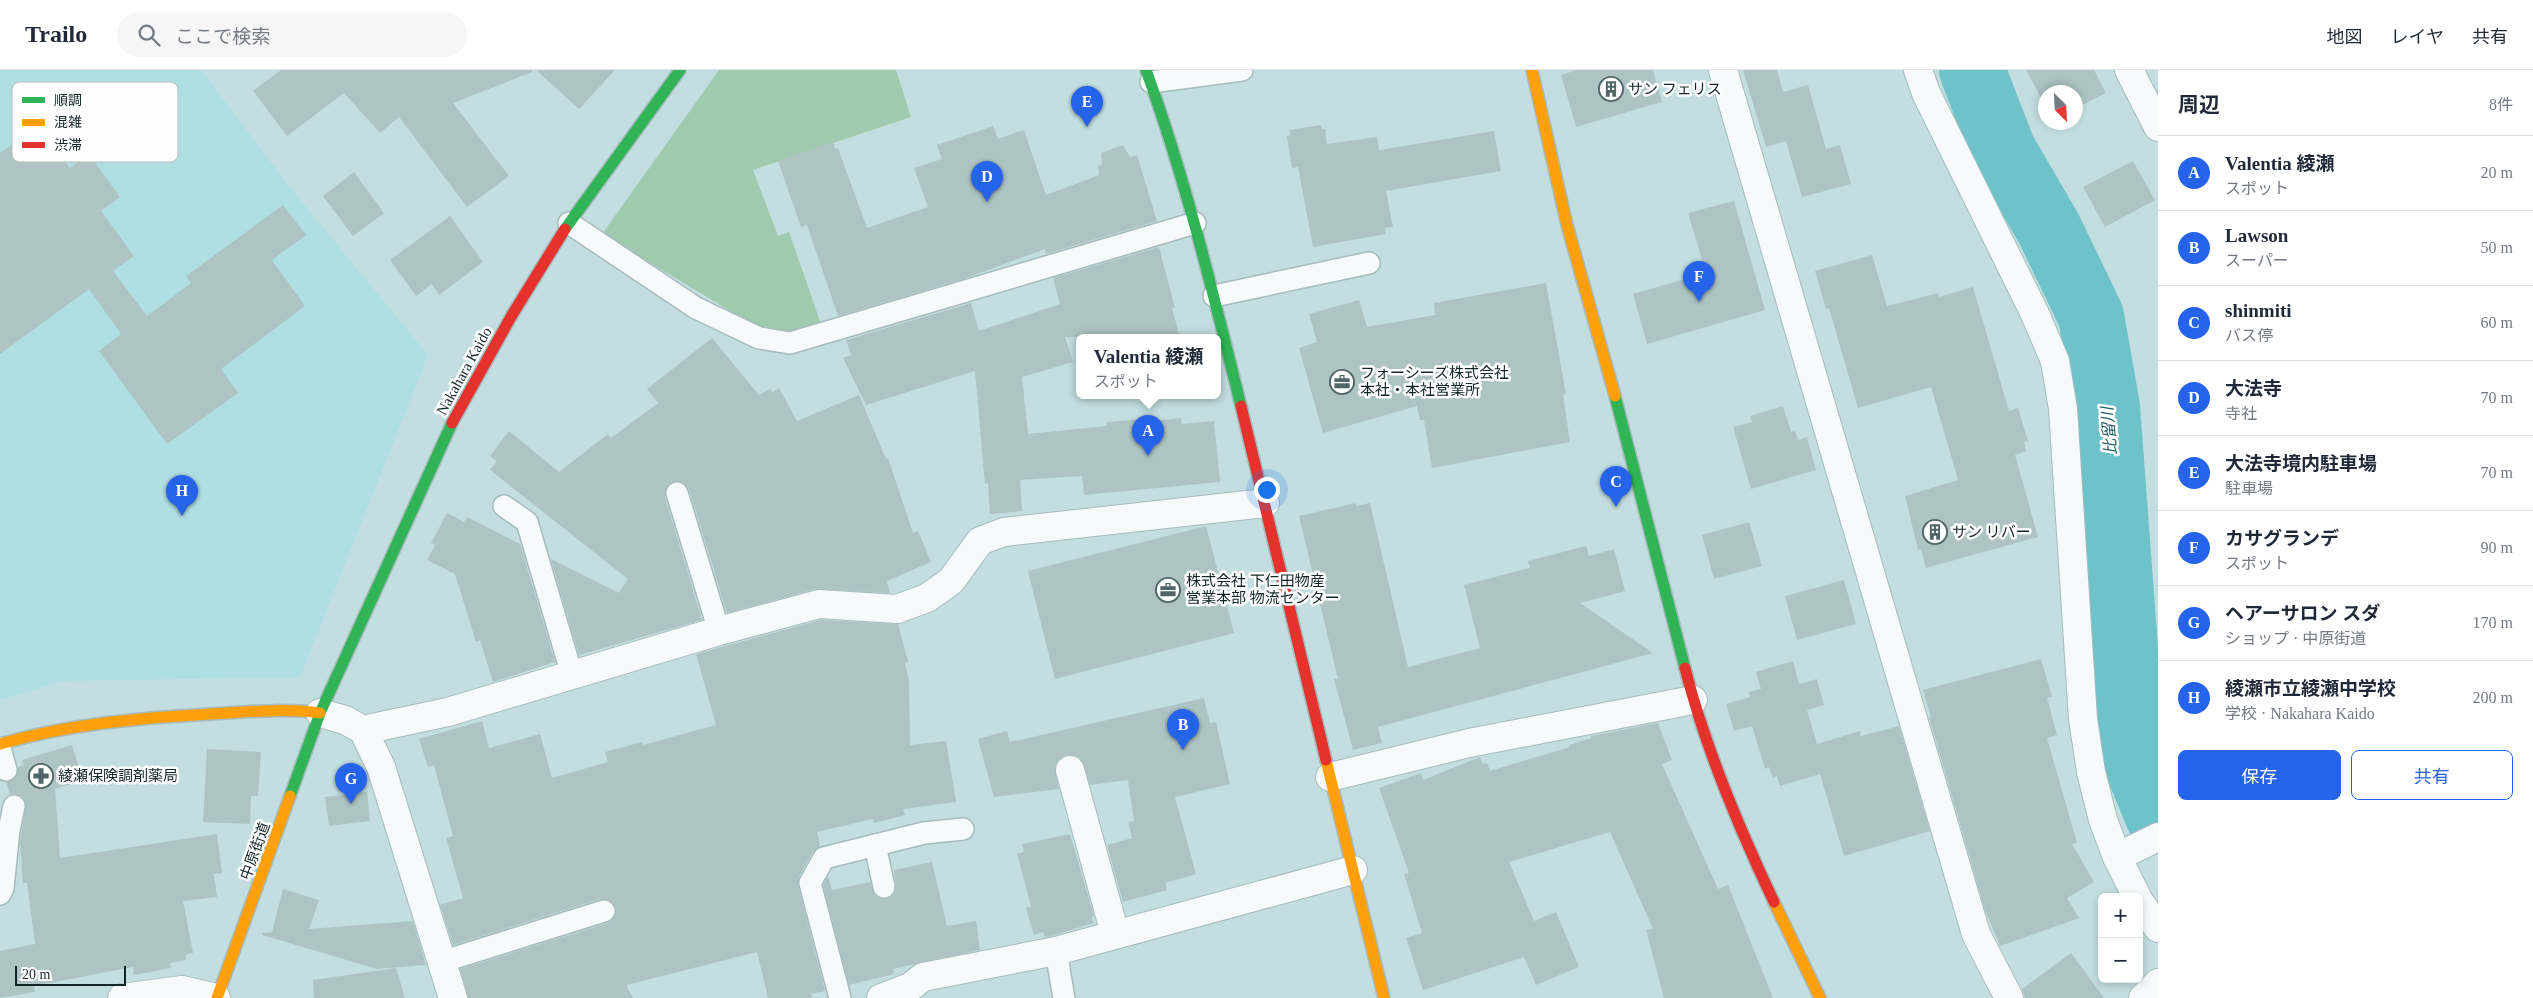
<!DOCTYPE html>
<html lang="ja">
<meta charset="utf-8">
<style>
:root{--surface:#fff;--page:#f6f6f7;--text:#1f2937;--muted:#747a83;--line:#e0e1e3;--accent:#2563eb}
body{margin:0;font-family:"Times New Roman","Noto Sans JP",serif;background:var(--page);color:var(--text)}
.controls{position:absolute;right:15px;bottom:15px;display:grid;overflow:hidden;border-radius:8px;box-shadow:0 2px 8px #0003}
.controls button{width:45px;height:45px;display:grid;place-items:center;padding:0;border:0;border-bottom:1px solid var(--line);background:var(--surface);color:var(--text);font:25px sans-serif}
.compass{position:absolute;left:2038px;top:15px;width:45px;height:45px;border-radius:50%;background:var(--surface);box-shadow:0 2px 8px #0003;rotate:156deg}
.scale{position:absolute;left:15px;bottom:12px;width:111px;box-sizing:border-box;padding-left:5px;border:2px solid #122628;border-top:0;font-size:14px;line-height:18px;white-space:nowrap;color:#122628;-webkit-text-stroke:4px #fefefe;paint-order:stroke}
.you{position:absolute;left:1266px;top:419px;width:18px;height:18px;margin:-12px;border:4px solid #fff;border-radius:50%;background:#1a73e8;box-shadow:0 0 0 8px #1a73e833}
.badge{display:grid;place-items:center;width:32px;height:32px;border-radius:50%;background:var(--accent);color:#fff;font-size:16px;font-weight:700}
.pin{position:absolute;translate:-50% -41px;filter:drop-shadow(0 1px 2px #0008)}
.pin::after{content:'';position:absolute;top:26px;width:18px;height:15px;background:inherit;clip-path:polygon(0 0,100% 0,50% 100%)}
.popup{position:absolute;left:1076px;top:264px;width:145px;height:65px;box-sizing:border-box;display:grid;place-content:center;border-radius:8px;background:var(--surface);filter:drop-shadow(0 1px 4px #0005);font-size:16px;white-space:nowrap;color:var(--muted)}
.popup b{font-size:19px;color:var(--text)}
.popup::after{content:'';position:absolute;left:50%;top:100%;margin-left:-10px;border:10px solid transparent;border-top-color:var(--surface)}
.list{margin:0;padding:0;list-style:none}
h2{display:flex;justify-content:space-between;align-items:center;height:65px;margin:0;padding:0 20px;font-size:21px}
h2 small{font-size:16px;font-weight:400;color:var(--muted)}
.list li{display:grid;grid-template-columns:32px 1fr auto;gap:15px;align-items:center;box-sizing:border-box;height:75px;padding:0 20px;border-top:1px solid var(--line)}
.list b{display:block;font-size:19px;white-space:nowrap}
.list p{margin:0;font-size:16px;white-space:nowrap;color:var(--muted)}
.list em{font-size:16px;font-style:normal;color:var(--muted)}
.actions{display:flex;gap:10px;padding:15px 20px}
.actions a{flex:1;padding:11px 0;border:1px solid var(--accent);border-radius:8px;text-align:center;font-size:18px;color:var(--accent)}
.actions .main{background:var(--accent);color:#fff}
.icon{flex:none;width:28px;height:28px;fill:none;stroke:currentColor;stroke-width:2;stroke-linecap:round;stroke-linejoin:round}
.map{position:relative;flex:none;width:2158px;height:928px;overflow:hidden}
header{display:flex;align-items:center;gap:30px;box-sizing:border-box;height:70px;padding:0 25px;background:var(--surface);border-bottom:1px solid var(--line)}
header strong{font-size:24px}
nav{display:flex;gap:28px;margin-inline-start:auto;font-size:18px}
.search{width:350px;height:45px;background:var(--page);display:flex;align-items:center;gap:12px;box-sizing:border-box;padding:0 18px;border-radius:28px;color:var(--muted);font-size:19px}
main{display:flex}
aside{flex:1;background:var(--surface)}
.map>svg:first-child{display:block}
</style>
<header>
<strong>Trailo</strong>
<div class="search"><svg class="icon" aria-label="search" viewBox="0 0 24 24"><circle cx="10" cy="10" r="6"/><path d="M15 15l6 6"/></svg>ここで検索</div>
<nav><a>地図</a><a>レイヤ</a><a>共有</a></nav>
</header>
<main>
<div class="map">
<svg width="2158" height="928" viewBox="0 0 2158 928">
<rect width="100%" height="100%" fill="#c2dee0"/>
<!-- built -->
<polygon fill="#b0dfe3" points="0,0 201,0 289,116 428,285 300,607 63,611 0,630"/>
<!-- green -->
<polygon fill="#a0caad" points="719,0 896,0 911,47 753,100 778,166 789,162 821,254 790,263 757,257 602,164"/>
<g fill="none" stroke-linecap="round" stroke-linejoin="round">
<!-- river -->
<polyline stroke="#6ec3ca" stroke-width="66" points="1972,0 2003,80 2049,159 2091,246 2107,337 2127,605 2135,690 2158,746"/>
</g>
<!-- building -->
<g fill="#aec4c4">
<polygon points="281,0 532,0 532,2 453,33 509,106 467,137 399,47 380,63 344,23 287,66 253,21"/>
<polygon points="536,0 615,0 579,39"/>
<polygon points="1577,0 1653,0 1662,32 1576,57 1561,5"/>
<polygon points="1743,0 1777,0 1783,22 1808,15 1826,79 1840,75 1851,114 1802,127 1786,71 1766,77"/>
<polygon points="2026,0 2094,0 2106,23 2076,38 2076,22 2046,22 2046,37"/>
<polygon points="38,55 70,98 89,84 120,127 101,141 134,186 113,201 147,246 191,213 186,206 283,135 306,165 272,190 305,236 221,299 238,323 167,374 99,281 121,264 89,219 0,284 0,83"/>
<polygon points="1321,55 1322,59 1325,59 1327,74 1377,67 1379,80 1494,61 1501,101 1386,121 1393,157 1385,158 1386,164 1313,177 1298,97 1292,98 1287,66 1290,65 1289,60"/>
<polygon points="993,56 998,69 1024,60 1046,125 1099,105 1098,96 1102,95 1101,83 1123,75 1130,87 1137,85 1157,151 1046,184 1045,179 963,209 838,246 807,155 801,157 778,91 833,72 835,79 838,78 867,158 928,137 914,98 942,89 937,75"/>
<polygon points="2133,91 2155,130 2105,157 2083,117"/>
<polygon points="354,102 384,143 353,166 323,126"/>
<polygon points="1734,131 1765,240 1647,274 1633,224 1706,203 1688,143"/>
<polygon points="450,146 483,192 439,225 432,214 416,226 390,190"/>
<polygon points="1159,177 1175,238 1172,238 1180,267 1065,267 1073,292 1022,307 1028,364 1107,356 1107,352 1144,349 1145,352 1181,348 1182,354 1214,351 1220,412 1084,425 1082,406 1020,410 1022,441 990,444 988,413 985,414 975,301 866,335 843,288 851,285 846,270 971,233 979,261 1060,234 1053,208"/>
<polygon points="1872,185 1887,236 1938,223 1939,227 1973,217 2009,341 2018,338 2028,371 2024,372 2026,381 2015,385 2038,467 1926,498 1921,479 1918,480 1905,426 1958,410 1931,317 1858,338 1829,238 1826,239 1815,201"/>
<polygon points="1546,213 1566,324 1563,325 1570,372 1432,398 1424,350 1420,350 1417,336 1323,363 1299,278 1317,272 1309,244 1359,230 1367,257 1435,245 1434,233"/>
<polygon points="712,268 759,325 770,319 772,322 779,318 797,351 859,325 886,389 888,388 913,463 918,461 931,492 887,511 890,523 815,519 727,543 689,419 685,414 674,411 668,415 665,427 702,550 579,585 551,489 619,523 628,509 490,400 497,391 490,386 509,361 559,402 608,364 611,368 658,333 647,319"/>
<polygon points="1783,336 1791,362 1795,361 1798,370 1807,367 1816,400 1751,419 1733,357 1752,352 1750,346"/>
<polygon points="1356,433 1356,436 1370,433 1408,597 1480,578 1464,515 1530,498 1528,491 1586,476 1589,486 1614,479 1625,521 1580,533 1653,583 1378,657 1382,673 1353,680 1334,609 1338,609 1299,446"/>
<polygon points="447,443 464,452 467,447 520,474 555,592 493,612 480,570 476,572 455,504 427,490 435,475 431,473"/>
<polygon points="1749,452 1762,496 1714,509 1702,465"/>
<polygon points="1206,456 1234,563 1055,609 1028,501"/>
<polygon points="1844,510 1856,554 1797,570 1785,526"/>
<polygon points="821,550 898,554 908,592 905,593 909,610 910,675 946,671 956,732 903,739 905,745 874,753 873,749 817,762 820,776 813,782 799,807 798,815 825,921 811,924 812,928 768,928 757,882 626,915 633,928 468,928 460,899 608,853 613,849 616,838 612,832 600,829 453,875 440,835 463,828 446,768 453,766 434,695 428,697 419,669 482,651 489,678 540,664 552,708 608,692 605,682 642,672 643,675 716,655 696,584"/>
<polygon points="2041,589 2052,627 2047,628 2057,665 2047,668 2077,773 2072,774 2094,812 2067,828 2079,848 2000,876 1985,840 1929,647 1931,647 1923,620"/>
<polygon points="1793,591 1799,614 1817,609 1824,635 1807,640 1817,674 1860,661 1861,666 1899,656 1930,761 1844,786 1820,704 1780,716 1777,706 1773,708 1769,697 1765,699 1752,656 1734,661 1726,634 1750,627 1749,622 1761,619 1756,602"/>
<polygon points="1204,628 1210,653 1216,652 1230,714 1175,727 1196,804 1165,813 1167,820 1123,832 1107,775 1132,768 1128,752 1134,751 1128,710 1090,715 1081,689 1074,685 1066,685 1059,689 1055,697 1059,719 994,727 978,669 1007,661 1010,672"/>
<polygon points="1658,653 1672,690 1662,694 1718,819 1728,815 1773,928 1664,928 1646,860 1653,859 1610,762 1509,792 1534,851 1556,842 1579,897 1536,915 1524,887 1423,920 1406,868 1422,863 1404,804 1409,803 1379,718 1421,703 1423,710 1480,687 1483,694 1487,693 1490,701 1570,677 1569,675 1591,668 1591,666"/>
<polygon points="72,675 83,710 55,719 60,788 217,764 222,803 214,804 217,827 183,831 193,883 185,885 186,890 170,893 171,898 134,905 133,897 34,916 35,922 0,928 0,881 35,874 27,813 23,813 20,772 26,733 22,726 10,724 6,712 15,708 18,697 24,695 22,690"/>
<polygon points="207,679 261,682 258,726 251,726 250,754 203,752"/>
<polygon points="367,722 370,751 329,756 325,727"/>
<polygon points="1070,764 1094,846 1092,847 1093,853 1052,866 1045,867 1043,862 1034,865 1026,838 1031,836 1017,784 1024,782 1022,774"/>
<polygon points="932,792 947,856 976,851 980,880 893,899 894,904 849,915 823,815 828,806 832,820 870,812 875,826 886,829 893,826 896,820 894,800"/>
<polygon points="283,819 319,830 309,859 413,851 426,895 377,899 262,865 262,863 272,862"/>
<polygon points="2071,883 2104,928 2025,928 2022,919"/>
<polygon points="396,898 405,928 314,928 313,910"/>
</g>
<g fill="none" stroke-linecap="round" stroke-linejoin="round">
<defs>
<g id="lane">
<polyline points="1151,12 1242,0"/>
<polyline points="569,153 696,238 759,268 790,273 1195,153"/>
<polyline points="1214,226 1369,193"/>
<polyline points="677,423 719,561"/>
<polyline points="504,436 527,452 572,605"/>
<polyline points="0,678 6,700"/>
<polyline points="875,775 884,817"/>
<polyline points="0,824 3,818 9,760 14,736"/>
<polyline points="1056,881 1064,928"/>
<polyline points="441,892 604,841"/>
<polyline points="840,928 810,813 824,788 924,763 963,759"/>
</g>
<g id="street">
<polyline points="1723,0 1976,864 2009,928"/>
<polyline points="1918,0 1926,23 2035,244 2055,291 2063,339 2083,649 2091,702 2103,750 2117,787 2137,827"/>
<polyline points="2129,0 2158,57"/>
<polyline points="320,643 345,650 363,660 381,697 453,928"/>
<polyline points="363,660 448,642 719,561 819,534 897,539 927,528 951,511 980,471 1004,462 1265,433"/>
<polyline points="1070,700 1115,864"/>
<polyline points="1330,707 1469,673 1693,630"/>
<polyline points="2117,787 2158,767"/>
<polyline points="2139,831 2158,858"/>
<polyline points="122,928 182,920 216,928"/>
<polyline points="881,928 910,917 923,907 1056,881 1353,800"/>
<polyline points="2143,928 2158,913"/>
</g>
<g id="fast">
<path d="M 1146,0 C 1186,110 1213,223 1241,336"/>
<polyline points="565,159 680,0"/>
<polyline points="1615,326 1685,598"/>
<polyline points="290,726 320,643 452,353"/>
</g>
<g id="slow">
<polyline points="1532,0 1567,155 1615,326"/>
<path d="M 0,674 C 69,654 139,648 210,644 C 247,642 283,638 320,643"/>
<polyline points="1326,690 1384,928"/>
<polyline points="1774,832 1820,928"/>
<polyline points="217,928 290,726"/>
</g>
<g id="jam">
<polyline points="1241,336 1326,690"/>
<polyline points="452,353 512,245 565,159"/>
<path d="M 1685,598 C 1705,678 1739,758 1774,832"/>
</g>
</defs>
<!-- lane casing -->
<use href="#lane" stroke="#a5bbbd" stroke-width="24"/>
<!-- street casing -->
<use href="#street" stroke="#a5bbbd" stroke-width="30"/>
<!-- fast casing -->
<use href="#fast" stroke="#a5bbbd" stroke-width="14"/>
<!-- slow casing -->
<use href="#slow" stroke="#a5bbbd" stroke-width="14"/>
<!-- jam casing -->
<use href="#jam" stroke="#a5bbbd" stroke-width="14"/>
<!-- lane -->
<use href="#lane" stroke="#f6fafa" stroke-width="21"/>
<!-- street -->
<use href="#street" stroke="#f6fafa" stroke-width="28"/>
<!-- fast -->
<use href="#fast" stroke="#30b455" stroke-width="11"/>
<!-- slow -->
<use href="#slow" stroke="#ff9f0a" stroke-width="11"/>
<!-- jam -->
<use href="#jam" stroke="#e5322d" stroke-width="11"/>
</g>
<!-- icons -->
<defs>
<symbol id="building-ring" viewBox="-11 -11 22 22"><circle r="9.5" fill="#fefefe" stroke="#506668" stroke-width="1.5"/><path d="M-4-6H4V6H1V3H-1V6H-4ZM-2.5-4.3h1.7v1.8h-1.7ZM.8-4.3h1.7v1.8H.8ZM-2.5-1h1.7V.8h-1.7ZM.8-1h1.7V.8H.8Z" fill="#506668"/></symbol>
<symbol id="office-ring" viewBox="-11 -11 22 22"><circle r="9.5" fill="#fefefe" stroke="#506668" stroke-width="1.5"/><path d="M-6-3h4V-5.5h4V-3h4V5H-6ZM-1-4.5V-3h2v-1.5ZM-6 0V1H6V0Z" fill="#506668"/></symbol>
<symbol id="pharmacy-ring" viewBox="-11 -11 22 22"><circle r="9.5" fill="#fefefe" stroke="#506668" stroke-width="1.5"/><path d="M-2-6h4v4h4v4h-4v4h-4v-4h-4v-4h4Z" fill="#506668"/></symbol>
</defs>
<g fill-rule="evenodd">
<use href="#building-ring" x="1597" y="5" width="28" height="28"/>
<use href="#office-ring" x="1328" y="298" width="28" height="28"/>
<use href="#building-ring" x="1921" y="448" width="28" height="28"/>
<use href="#office-ring" x="1154" y="506" width="28" height="28"/>
<use href="#pharmacy-ring" x="27" y="692" width="28" height="28"/>
</g>
<g text-anchor="middle" dominant-baseline="central" stroke-width="5" stroke-linejoin="round" paint-order="stroke">
<!-- poi labels -->
<g font-size="15" fill="#122628" stroke="#fefefe" text-anchor="start">
<text x="1628" y="19">サン フェリス</text>
<text x="1360" y="303">フォーシーズ株式会社<tspan x="1360" dy="17">本社・本社営業所</tspan></text>
<text x="1952" y="462">サン リバー</text>
<text x="1186" y="511">株式会社 下仁田物産<tspan x="1186" dy="17">営業本部 物流センター</tspan></text>
<text x="58" y="706">綾瀬保険調剤薬局</text>
</g>
<!-- street labels -->
<g font-size="15" fill="#122628" stroke="#fefefe">
<text transform="translate(464 301) rotate(-61)">Nakahara Kaido</text>
<text transform="translate(255 781) rotate(-70)">中原街道</text>
</g>
<!-- water labels -->
<g font-size="16" font-style="italic" fill="#205c62" stroke="#fefefe">
<text transform="translate(2109 361) rotate(-95)">比留川</text>
</g>
</g>
<!-- legend -->
<rect x="12" y="12" width="166" height="80" rx="8" fill="#fefefe" stroke="#b7bdbe" stroke-width="1"/>
<rect x="22" y="27" width="23" height="6" fill="#30b455"/>
<rect x="22" y="49" width="23" height="7" fill="#ff9f0a"/>
<rect x="22" y="72" width="23" height="6" fill="#e5322d"/>
<g font-size="14" fill="#122628">
<text x="54" y="35">順調</text>
<text x="54" y="57">混雑</text>
<text x="54" y="80">渋滞</text>
</g>
</svg>
<div class="controls">
<button>+</button>
<button>−</button>
</div>
<svg class="compass" viewBox="-18 -18 36 36"><path d="M0-13l5 13h-10z" fill="#e53935"/><path d="M0 13l5-13h-10z" fill="#747a83"/></svg>
<div class="scale">20 m</div>
<div class="you"></div>
<div class="pin badge" style="left:1148px;top:386px">A</div>
<div class="popup"><b>Valentia 綾瀬</b>スポット</div>
<div class="pin badge" style="left:1183px;top:680px">B</div>
<div class="pin badge" style="left:1616px;top:437px">C</div>
<div class="pin badge" style="left:987px;top:132px">D</div>
<div class="pin badge" style="left:1087px;top:57px">E</div>
<div class="pin badge" style="left:1699px;top:232px">F</div>
<div class="pin badge" style="left:351px;top:734px">G</div>
<div class="pin badge" style="left:182px;top:446px">H</div>
</div>
<aside>
<h2>周辺<small>8件</small></h2>
<ul class="list">
<li><span class="badge">A</span><div><b>Valentia 綾瀬</b><p>スポット</p></div><em>20 m</em></li>
<li><span class="badge">B</span><div><b>Lawson</b><p>スーパー</p></div><em>50 m</em></li>
<li><span class="badge">C</span><div><b>shinmiti</b><p>バス停</p></div><em>60 m</em></li>
<li><span class="badge">D</span><div><b>大法寺</b><p>寺社</p></div><em>70 m</em></li>
<li><span class="badge">E</span><div><b>大法寺境内駐車場</b><p>駐車場</p></div><em>70 m</em></li>
<li><span class="badge">F</span><div><b>カサグランデ</b><p>スポット</p></div><em>90 m</em></li>
<li><span class="badge">G</span><div><b>ヘアーサロン スダ</b><p>ショップ · 中原街道</p></div><em>170 m</em></li>
<li><span class="badge">H</span><div><b>綾瀬市立綾瀬中学校</b><p>学校 · Nakahara Kaido</p></div><em>200 m</em></li>
</ul>
<div class="actions"><a class="main">保存</a><a>共有</a></div>
</aside>
</main>
